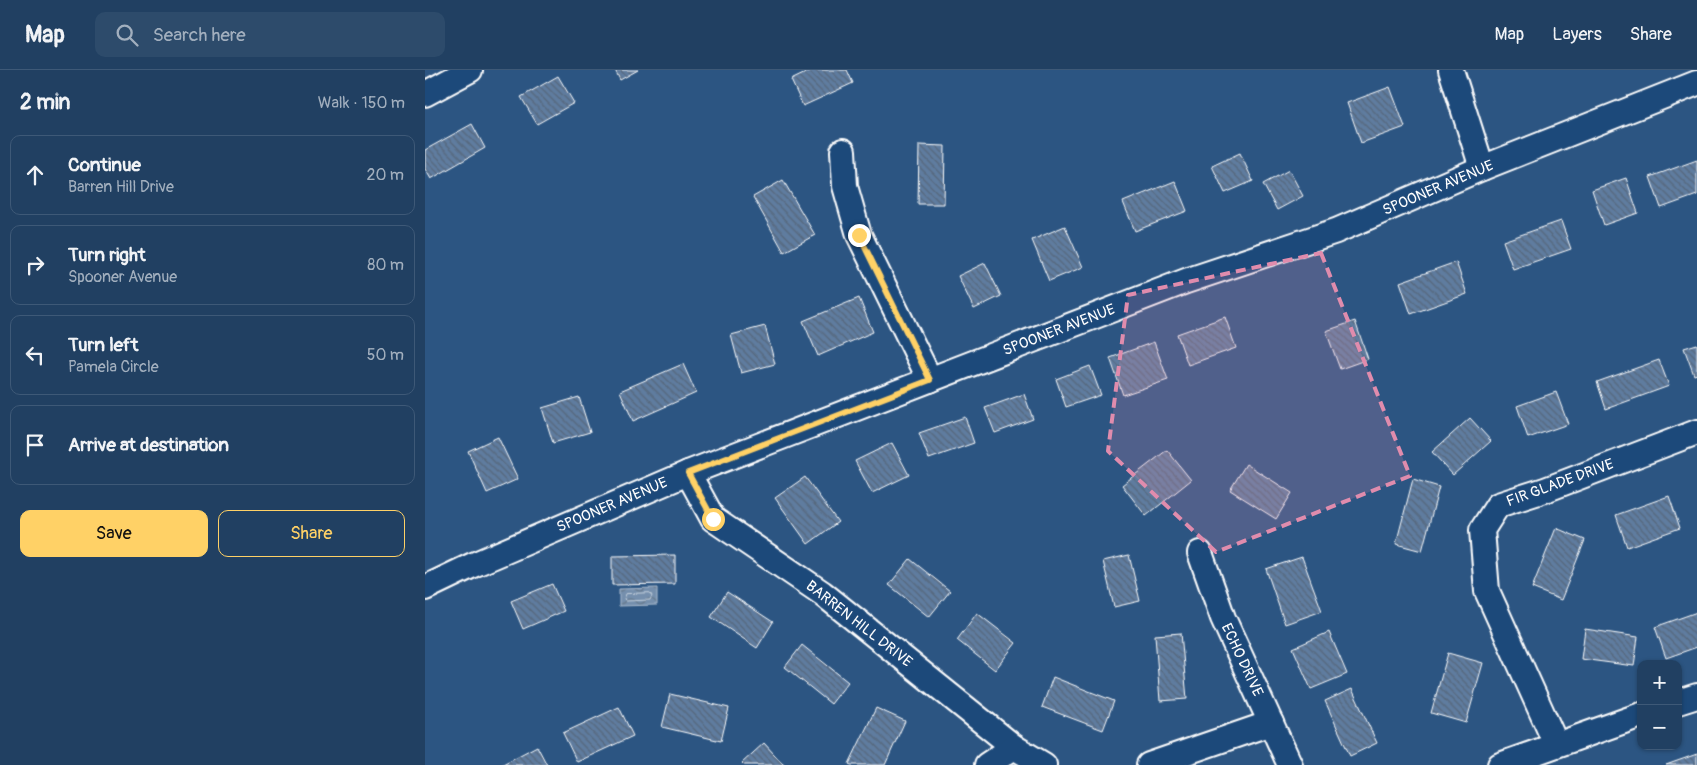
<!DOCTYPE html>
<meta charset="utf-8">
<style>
:root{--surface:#214062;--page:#2d4b6b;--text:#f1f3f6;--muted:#a2afbe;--line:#3e5977;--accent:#ffd166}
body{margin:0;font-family:Pangolin,sans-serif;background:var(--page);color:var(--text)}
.controls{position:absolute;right:15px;bottom:15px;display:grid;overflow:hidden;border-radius:10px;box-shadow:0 1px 4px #0004}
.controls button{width:45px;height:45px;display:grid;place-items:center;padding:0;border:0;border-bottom:1px solid var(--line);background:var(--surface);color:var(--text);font:25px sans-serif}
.stop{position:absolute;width:15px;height:15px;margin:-11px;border:4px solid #ffd166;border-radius:50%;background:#fff}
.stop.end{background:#ffd166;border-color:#fff;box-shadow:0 1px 5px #0008}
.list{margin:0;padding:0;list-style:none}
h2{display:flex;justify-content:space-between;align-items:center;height:65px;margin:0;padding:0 20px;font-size:21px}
h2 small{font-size:16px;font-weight:400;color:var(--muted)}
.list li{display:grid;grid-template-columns:32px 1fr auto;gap:15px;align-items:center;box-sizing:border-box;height:80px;margin:0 10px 10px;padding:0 10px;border:1px solid var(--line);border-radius:10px}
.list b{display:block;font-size:19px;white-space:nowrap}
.list p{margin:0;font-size:16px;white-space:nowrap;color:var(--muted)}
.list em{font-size:16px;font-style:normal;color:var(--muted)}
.actions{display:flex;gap:10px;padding:15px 20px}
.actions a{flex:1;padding:11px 0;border:1px solid var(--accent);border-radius:10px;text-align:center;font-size:18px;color:var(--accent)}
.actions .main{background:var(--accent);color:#111}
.icon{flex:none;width:28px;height:28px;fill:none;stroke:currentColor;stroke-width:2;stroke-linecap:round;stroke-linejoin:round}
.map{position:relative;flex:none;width:1272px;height:695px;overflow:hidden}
header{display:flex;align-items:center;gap:30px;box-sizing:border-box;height:70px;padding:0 25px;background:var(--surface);border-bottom:1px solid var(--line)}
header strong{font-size:24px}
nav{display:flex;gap:28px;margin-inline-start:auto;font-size:18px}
.search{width:350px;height:45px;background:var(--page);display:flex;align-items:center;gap:12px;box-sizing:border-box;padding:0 18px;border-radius:10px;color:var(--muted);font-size:19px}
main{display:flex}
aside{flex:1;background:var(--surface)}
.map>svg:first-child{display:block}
</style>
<header>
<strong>Map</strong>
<div class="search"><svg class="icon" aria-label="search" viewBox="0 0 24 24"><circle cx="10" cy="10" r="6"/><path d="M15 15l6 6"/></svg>Search here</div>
<nav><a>Map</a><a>Layers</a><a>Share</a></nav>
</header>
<main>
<aside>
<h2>2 min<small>Walk · 150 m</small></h2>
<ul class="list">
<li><svg class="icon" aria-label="ahead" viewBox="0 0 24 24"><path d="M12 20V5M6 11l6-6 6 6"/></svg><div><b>Continue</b><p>Barren Hill Drive</p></div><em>20 m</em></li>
<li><svg class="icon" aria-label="right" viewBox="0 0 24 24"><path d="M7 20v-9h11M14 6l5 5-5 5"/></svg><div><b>Turn right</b><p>Spooner Avenue</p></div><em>80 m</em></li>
<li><svg class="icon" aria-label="left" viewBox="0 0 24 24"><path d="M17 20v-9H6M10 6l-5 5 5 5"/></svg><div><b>Turn left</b><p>Pamela Circle</p></div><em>50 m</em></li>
<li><svg class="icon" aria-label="arrive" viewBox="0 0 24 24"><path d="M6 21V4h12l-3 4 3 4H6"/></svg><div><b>Arrive at destination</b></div></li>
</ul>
<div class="actions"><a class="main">Save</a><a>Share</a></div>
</aside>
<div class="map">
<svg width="1272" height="695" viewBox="0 0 1272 695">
<defs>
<pattern id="water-waves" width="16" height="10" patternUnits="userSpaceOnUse" patternTransform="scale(1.25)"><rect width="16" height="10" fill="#748fad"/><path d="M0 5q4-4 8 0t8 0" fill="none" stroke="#66788b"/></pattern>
<pattern id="building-back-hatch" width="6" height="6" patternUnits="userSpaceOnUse" patternTransform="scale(1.25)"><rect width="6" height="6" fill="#5e7c9f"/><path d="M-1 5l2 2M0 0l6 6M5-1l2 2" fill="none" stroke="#56667a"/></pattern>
</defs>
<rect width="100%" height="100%" fill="#2c5582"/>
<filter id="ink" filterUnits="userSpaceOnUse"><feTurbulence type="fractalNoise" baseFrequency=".02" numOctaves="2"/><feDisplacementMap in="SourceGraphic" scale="10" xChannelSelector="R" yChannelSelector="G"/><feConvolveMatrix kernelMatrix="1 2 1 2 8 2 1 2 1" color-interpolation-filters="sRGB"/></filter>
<g filter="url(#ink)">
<!-- water -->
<polygon fill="url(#water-waves)" stroke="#acbcce" points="232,518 232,535 194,536 194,519"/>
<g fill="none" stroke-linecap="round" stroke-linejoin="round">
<!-- shore -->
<polygon stroke="#c7d2de" stroke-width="1" points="225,523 227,526 225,530 201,531 199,529 201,524"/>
</g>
<!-- building -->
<g fill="url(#building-back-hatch)" stroke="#fff">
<polygon points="190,0 213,0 195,10"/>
<polygon points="387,0 422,0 428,13 378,36 366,10"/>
<polygon points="133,6 149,33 112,54 96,27"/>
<polygon points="965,17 980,57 936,73 922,33"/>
<polygon points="47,54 60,78 6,109 0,99 0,80"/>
<polygon points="494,75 520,76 519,134 493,134"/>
<polygon points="815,83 828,111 800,123 787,96"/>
<polygon points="1272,90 1272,125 1236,138 1225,107"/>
<polygon points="864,100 878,126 852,140 838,114"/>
<polygon points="1201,108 1213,143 1179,155 1167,120"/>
<polygon points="358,110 390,165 359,182 328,127"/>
<polygon points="750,111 762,141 710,161 698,132"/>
<polygon points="1136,151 1146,179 1088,199 1078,171"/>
<polygon points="640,156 658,197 624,211 607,170"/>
<polygon points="1031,192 1042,224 986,244 975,212"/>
<polygon points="560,193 576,226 549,239 533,206"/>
<polygon points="434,228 448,262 393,286 378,251"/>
<polygon points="800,247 811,278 763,295 752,264"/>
<polygon points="930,251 943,289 915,299 901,261"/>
<polygon points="340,256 350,294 316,303 306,265"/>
<polygon points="729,272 743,310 698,325 685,288"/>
<polygon points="1272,274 1272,304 1269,305 1259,278"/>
<polygon points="1234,290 1244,316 1181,339 1172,312"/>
<polygon points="258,294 271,323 208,351 195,321"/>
<polygon points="665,296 676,325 641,337 631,309"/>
<polygon points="1131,322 1143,354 1103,368 1092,336"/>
<polygon points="599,324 608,349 570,363 560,338"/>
<polygon points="154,327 165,362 128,373 117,338"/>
<polygon points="540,347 549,373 504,389 494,363"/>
<polygon points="1045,348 1066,371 1028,405 1007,382"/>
<polygon points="73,367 93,409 62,423 43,381"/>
<polygon points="467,373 484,405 447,423 430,391"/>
<polygon points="742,380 766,410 721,446 697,415"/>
<polygon points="821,394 867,423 851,449 805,420"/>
<polygon points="380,407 413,452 383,474 350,428"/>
<polygon points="988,409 1014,417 997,481 971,474"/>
<polygon points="1244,426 1255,458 1202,477 1191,445"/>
<polygon points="1131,458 1160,470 1136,530 1107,518"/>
<polygon points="250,485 250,514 187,515 187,486"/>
<polygon points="704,485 715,531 689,537 678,491"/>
<polygon points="877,487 897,541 860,554 841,499"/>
<polygon points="485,489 525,521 504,547 464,515"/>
<polygon points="127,514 139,541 98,559 86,531"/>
<polygon points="302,522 348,552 332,578 286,547"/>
<polygon points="1272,542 1272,577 1241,588 1230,557"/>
<polygon points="552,543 591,573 570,600 532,570"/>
<polygon points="1160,559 1213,567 1209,596 1156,589"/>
<polygon points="904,562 922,604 886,619 868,578"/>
<polygon points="756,563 762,629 735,631 730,565"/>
<polygon points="377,575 423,612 406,634 360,597"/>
<polygon points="1023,583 1058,593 1041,653 1006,643"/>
<polygon points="628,607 689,631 678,660 617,637"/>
<polygon points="927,619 952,673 925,686 900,631"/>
<polygon points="245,624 304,638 296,671 237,657"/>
<polygon points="194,637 208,666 152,692 138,663"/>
<polygon points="451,638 480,651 460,695 426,695 424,694"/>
<polygon points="339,673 359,695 319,695 317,693"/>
<polygon points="112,676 122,695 76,695"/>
<polygon points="1272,684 1272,695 1241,695"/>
</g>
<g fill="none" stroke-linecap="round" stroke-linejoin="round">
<defs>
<g id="minor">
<polyline points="1026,0 1057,98"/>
<polyline points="0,24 45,0"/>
<polyline points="418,81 420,116 434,165 505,310"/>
<polyline points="263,403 288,449 397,523 589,677 619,695"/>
<polyline points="775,483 798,548 865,695"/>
<polyline points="0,518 48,495 263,403 761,211 911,161 1057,98 1272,13"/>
<polyline points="1253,632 1272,626"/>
<polyline points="1131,674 1062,521 1057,460 1073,435 1120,420 1272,362"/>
<polyline points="562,695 589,677"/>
<polyline points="724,695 846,653"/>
<polyline points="1075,695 1216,645"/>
</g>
</defs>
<!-- minor casing -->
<use href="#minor" stroke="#fff" stroke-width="28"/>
<!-- minor -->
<use href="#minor" stroke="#1f4a7a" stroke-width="24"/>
</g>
</g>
<g fill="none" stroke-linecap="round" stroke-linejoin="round" filter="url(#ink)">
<!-- route -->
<polyline stroke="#ffd166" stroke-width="6" points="288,449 263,403 505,310 434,165"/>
</g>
<!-- marked area -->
<path fill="#e08cad" fill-opacity="0.2" stroke="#e08cad" stroke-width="4" stroke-dasharray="10 6" stroke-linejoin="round" d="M 896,183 L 985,406 L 791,482 L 683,381 L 703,225 Z"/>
<g text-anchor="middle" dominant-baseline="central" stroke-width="4" stroke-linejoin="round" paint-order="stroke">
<!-- street labels -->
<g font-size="15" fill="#fff" stroke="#1f4a7a">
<text transform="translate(1013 118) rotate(-23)">SPOONER AVENUE</text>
<text transform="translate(634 260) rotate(-21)">SPOONER AVENUE</text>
<text transform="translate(1135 413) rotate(-20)">FIR GLADE DRIVE</text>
<text transform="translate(187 435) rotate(-23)">SPOONER AVENUE</text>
<text transform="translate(434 554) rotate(38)">BARREN HILL DRIVE</text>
<text transform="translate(817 590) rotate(65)">ECHO DRIVE</text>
</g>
</g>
</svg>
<div class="controls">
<button>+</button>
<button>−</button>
</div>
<div class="stop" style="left:288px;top:449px"></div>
<div class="stop end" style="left:434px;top:165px"></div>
</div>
</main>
